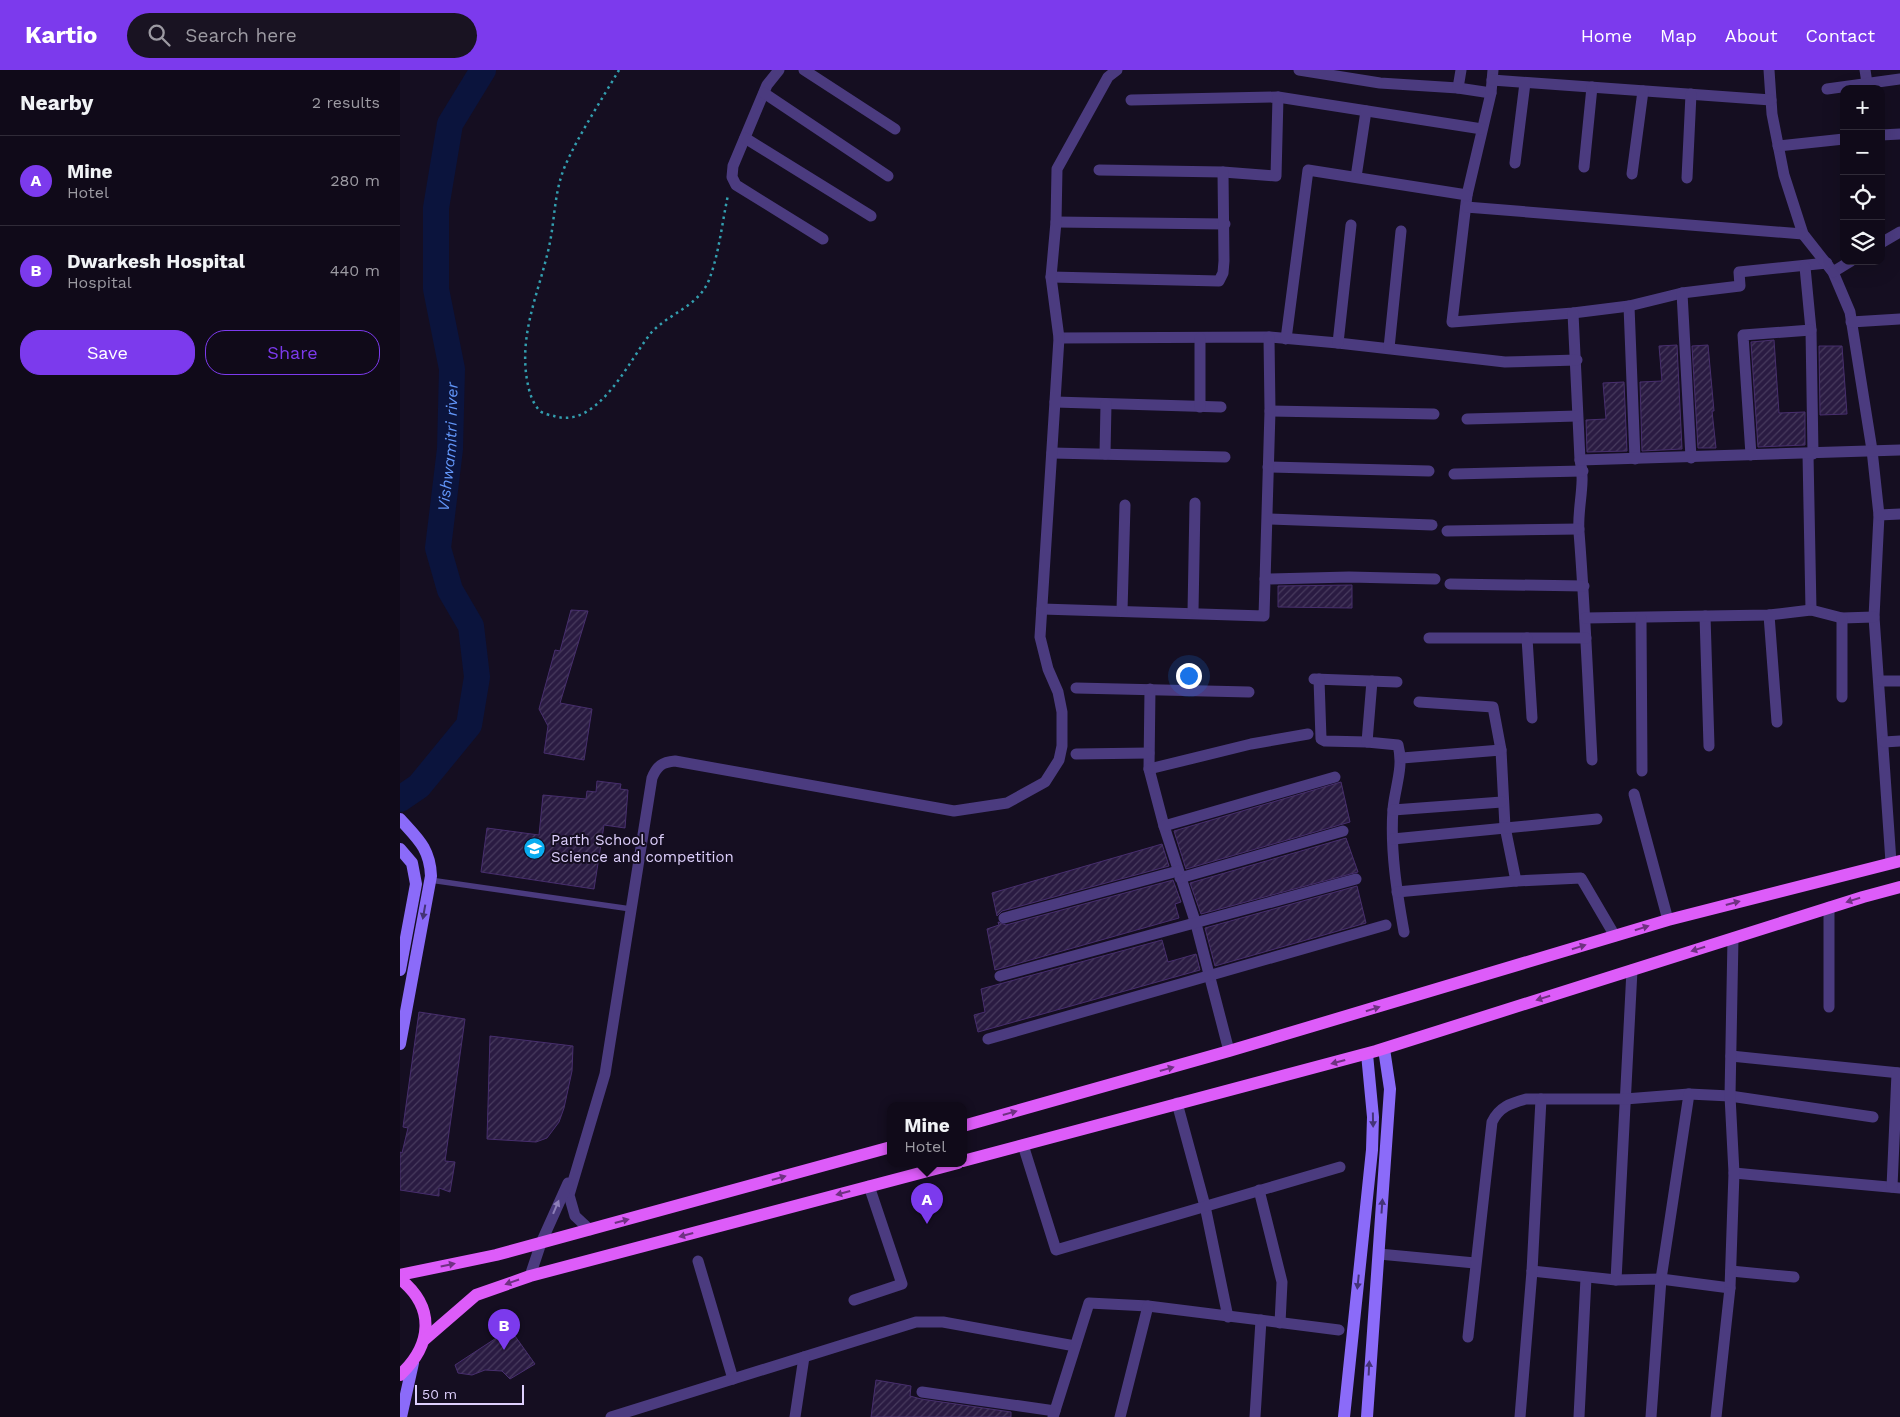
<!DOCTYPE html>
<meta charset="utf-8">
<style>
:root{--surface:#100a19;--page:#191322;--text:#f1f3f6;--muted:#9c9aa2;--line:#302b38;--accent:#7c3aed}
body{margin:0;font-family:"Work Sans",sans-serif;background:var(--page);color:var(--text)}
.controls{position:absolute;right:15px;top:15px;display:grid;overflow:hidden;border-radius:10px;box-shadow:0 5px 20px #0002}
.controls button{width:45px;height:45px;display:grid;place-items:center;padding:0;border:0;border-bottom:1px solid var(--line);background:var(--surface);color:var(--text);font:25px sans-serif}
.scale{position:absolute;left:15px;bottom:12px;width:109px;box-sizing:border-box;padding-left:5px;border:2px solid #ded0fd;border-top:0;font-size:14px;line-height:18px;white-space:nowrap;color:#ded0fd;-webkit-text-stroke:4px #150e21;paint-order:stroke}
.you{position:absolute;left:788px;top:605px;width:18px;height:18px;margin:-12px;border:4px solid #fff;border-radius:50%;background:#1a73e8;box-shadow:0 0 0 8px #1a73e833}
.badge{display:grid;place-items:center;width:32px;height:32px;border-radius:50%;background:var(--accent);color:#fff;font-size:16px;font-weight:700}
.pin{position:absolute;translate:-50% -41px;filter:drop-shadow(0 1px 2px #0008)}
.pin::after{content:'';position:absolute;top:26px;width:18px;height:15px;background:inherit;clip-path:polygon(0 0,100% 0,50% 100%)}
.popup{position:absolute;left:487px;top:1032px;width:80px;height:65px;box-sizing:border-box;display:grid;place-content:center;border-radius:10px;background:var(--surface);filter:drop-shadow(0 1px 4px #0005);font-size:16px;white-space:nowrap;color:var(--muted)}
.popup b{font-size:19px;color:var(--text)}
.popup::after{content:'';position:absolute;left:50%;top:100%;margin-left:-10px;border:10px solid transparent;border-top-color:var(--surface)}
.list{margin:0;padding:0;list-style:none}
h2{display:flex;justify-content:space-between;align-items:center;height:65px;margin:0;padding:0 20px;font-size:21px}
h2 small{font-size:16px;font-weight:400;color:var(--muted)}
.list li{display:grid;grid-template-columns:32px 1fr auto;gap:15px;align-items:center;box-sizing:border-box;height:90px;padding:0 20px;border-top:1px solid var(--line)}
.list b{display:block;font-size:19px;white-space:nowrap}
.list p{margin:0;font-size:16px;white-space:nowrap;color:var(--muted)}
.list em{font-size:16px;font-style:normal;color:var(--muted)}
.actions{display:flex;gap:10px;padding:15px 20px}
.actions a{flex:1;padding:11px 0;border:1px solid var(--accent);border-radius:20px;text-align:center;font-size:18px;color:var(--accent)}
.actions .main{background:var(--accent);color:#fff}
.icon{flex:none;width:28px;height:28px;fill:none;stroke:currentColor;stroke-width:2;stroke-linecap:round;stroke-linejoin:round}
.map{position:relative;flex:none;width:1500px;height:1347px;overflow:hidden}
header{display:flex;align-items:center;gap:30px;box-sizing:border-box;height:70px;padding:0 25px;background:var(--accent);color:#fff}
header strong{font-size:24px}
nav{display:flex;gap:28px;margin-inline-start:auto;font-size:18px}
.search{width:350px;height:45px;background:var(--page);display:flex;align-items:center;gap:12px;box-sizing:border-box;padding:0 18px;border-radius:28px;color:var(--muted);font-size:19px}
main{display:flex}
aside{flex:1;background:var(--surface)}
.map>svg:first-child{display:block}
</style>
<header>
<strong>Kartio</strong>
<div class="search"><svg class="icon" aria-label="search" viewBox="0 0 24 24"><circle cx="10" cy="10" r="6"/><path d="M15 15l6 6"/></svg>Search here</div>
<nav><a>Home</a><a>Map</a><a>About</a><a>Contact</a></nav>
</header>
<main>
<aside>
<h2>Nearby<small>2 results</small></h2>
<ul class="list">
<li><span class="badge">A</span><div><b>Mine</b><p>Hotel</p></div><em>280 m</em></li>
<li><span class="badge">B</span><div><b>Dwarkesh Hospital</b><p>Hospital</p></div><em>440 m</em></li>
</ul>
<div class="actions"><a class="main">Save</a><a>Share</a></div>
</aside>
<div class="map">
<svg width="1500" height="1347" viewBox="0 0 1500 1347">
<defs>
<pattern id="building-hatch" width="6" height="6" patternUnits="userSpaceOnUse" patternTransform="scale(1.25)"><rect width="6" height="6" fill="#2a1b42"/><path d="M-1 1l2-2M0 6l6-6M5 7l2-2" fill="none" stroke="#483b5e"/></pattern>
</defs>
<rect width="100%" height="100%" fill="#150e21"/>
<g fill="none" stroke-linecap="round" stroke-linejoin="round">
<!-- river -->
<path stroke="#0b143d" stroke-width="26" id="s1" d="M 0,729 L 19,716 L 69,655 L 77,607 L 71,556 L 50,520 L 38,478 L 50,379 L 52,299 L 36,219 L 36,138 L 50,54 L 83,0"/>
</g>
<!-- building -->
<g fill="url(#building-hatch)" stroke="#472e6d">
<polygon points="1374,270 1379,343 1405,342 1405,375 1358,377 1351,272"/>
<polygon points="1277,275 1282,379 1242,381 1240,312 1262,311 1259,276"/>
<polygon points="1308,275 1314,341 1312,341 1316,378 1298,378 1292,276"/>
<polygon points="1419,276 1442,276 1447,344 1420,345"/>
<polygon points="1224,312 1227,381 1187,382 1186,350 1206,349 1203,313"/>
<polygon points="952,515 952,538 878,537 878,516"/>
<polygon points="171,540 188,541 160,633 192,639 184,690 144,683 148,656 139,639 155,580 160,581"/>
<polygon points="197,711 221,714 220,719 228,720 225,758 204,755 194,819 81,802 87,758 139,765 143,725 186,729 187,721 196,722"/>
<polygon points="941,712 950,752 786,799 774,761"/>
<polygon points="946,768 958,802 801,844 790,813"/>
<polygon points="762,774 769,796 602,841 597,846 592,823"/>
<polygon points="773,810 781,832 775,834 779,848 595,900 587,859 599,855 598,852 606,855"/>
<polygon points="957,816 966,853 815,896 805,858"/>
<polygon points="762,870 768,892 796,884 800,900 578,962 574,945 585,942 581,919"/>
<polygon points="19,942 65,949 45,1091 55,1092 50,1122 39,1118 39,1126 0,1120 0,1082 2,1083 8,1058 3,1057"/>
<polygon points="90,966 173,976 172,1001 164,1038 159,1052 147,1068 136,1072 87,1069"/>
<polygon points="110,1259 135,1294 110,1309 102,1301 85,1300 72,1305 58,1303 55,1295"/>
<polygon points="476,1310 511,1316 510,1326 521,1329 611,1342 611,1347 471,1347"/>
</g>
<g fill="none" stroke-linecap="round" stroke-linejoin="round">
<!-- path -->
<path stroke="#339eaf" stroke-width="2.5" stroke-dasharray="2.5 4" stroke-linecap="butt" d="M 219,0 C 202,29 178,66 165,96 C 154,122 155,150 149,177 C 139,222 119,263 127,310 C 129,321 132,333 140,341 C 143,344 150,345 154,346 C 198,360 229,290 251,263 C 269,243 298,237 309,210 C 319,184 322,153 328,125"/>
<!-- lane -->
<polyline stroke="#4b3b7f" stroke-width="5.5" points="30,810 231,839"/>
<!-- street -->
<g stroke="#4b3b7f" stroke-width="11">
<polyline points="379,0 367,15 333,96 332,107 336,115 423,169"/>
<polyline points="404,0 495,59"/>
<polyline points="899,0 980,13 1058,18 1091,23"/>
<polyline points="1093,0 1091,23 1067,125 1052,252 1173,243 1229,236 1282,223 1340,216 1339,202 1427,193"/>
<polyline points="1369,0 1372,44 1384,105 1403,164 1433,202 1450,242 1472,380 1479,445 1474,547 1491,792"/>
<polyline points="1465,0 1467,13"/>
<polyline points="1092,10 1371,30"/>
<polyline points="1058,18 1061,0"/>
<polyline points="1427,19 1500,9"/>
<polyline points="364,23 488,106"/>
<polyline points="731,30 878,27 1082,59"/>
<polyline points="1481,65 1500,64"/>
<polyline points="345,68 471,146"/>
<polyline points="1378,76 1444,69"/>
<polyline points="1115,93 1125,13"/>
<polyline points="1184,97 1192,17"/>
<polyline points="699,100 823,102 876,106 878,27"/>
<polyline points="1232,104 1243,21"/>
<polyline points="956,107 966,41"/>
<polyline points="1287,108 1291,24"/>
<polyline points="1066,137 1403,164"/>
<polyline points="656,152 825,154"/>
<polyline points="1481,173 1500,162"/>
<polyline points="1405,197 1411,260 1413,384"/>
<polyline points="1433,202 1451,191"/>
<polyline points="651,207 819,211 823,203 824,191 823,102"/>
<polyline points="1282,223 1291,388"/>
<polyline points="1229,236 1235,389"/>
<path d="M 1173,243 L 1180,390 C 1186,413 1177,438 1179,462 C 1185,538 1188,614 1192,690"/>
<polyline points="1451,252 1500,249"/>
<polyline points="659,268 869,267 938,273 1105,292 1177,290"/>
<polyline points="886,269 908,100 1067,125"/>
<polyline points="938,273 951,155"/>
<polyline points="989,278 1001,161"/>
<polyline points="655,332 821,337"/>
<polyline points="800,337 800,268"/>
<polyline points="870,341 1034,344"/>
<polyline points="1067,349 1177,346"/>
<polyline points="652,383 825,387"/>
<polyline points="705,384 706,334"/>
<polyline points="1408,384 1411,540"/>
<polyline points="1351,385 1343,265 1411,260"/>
<polyline points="1180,390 1500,380"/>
<polyline points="868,397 1029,401"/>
<polyline points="1054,404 1183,401"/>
<polyline points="1479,445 1500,444"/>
<polyline points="868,449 1032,455"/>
<polyline points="1047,461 1179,459"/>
<polyline points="865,509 949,507 1035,509"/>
<polyline points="1050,514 1184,516"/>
<polyline points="642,539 864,546 870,341 869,267"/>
<polyline points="722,541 725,435"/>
<polyline points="793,542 795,433"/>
<polyline points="1369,545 1377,652"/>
<polyline points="1305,546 1309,676"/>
<polyline points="1185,548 1369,545 1411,540 1442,548 1474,547"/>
<polyline points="1241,548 1242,701"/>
<polyline points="1442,548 1442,627"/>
<polyline points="1029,568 1186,568"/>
<polyline points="1127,568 1132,648"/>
<polyline points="914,609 997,612"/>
<polyline points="919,609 921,669 925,671 967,672"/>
<path d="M 972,611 L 967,672 L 998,675 C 1004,697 995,717 993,739 C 990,780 997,823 1004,862"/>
<polyline points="1479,611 1500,611"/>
<polyline points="676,618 849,622"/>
<polyline points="750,619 749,699 764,756 796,854 829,981"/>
<polyline points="1019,632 1093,637 1101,680 1105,757 1116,811"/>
<polyline points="1484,672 1500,671"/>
<polyline points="676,684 749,683"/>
<polyline points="1002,688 1101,680"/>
<polyline points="749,699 851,674 908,664"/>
<polyline points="1234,724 1268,850"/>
<polyline points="993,740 1102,732"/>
<polyline points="764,756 935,707"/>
<polyline points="993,769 1197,749"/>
<polyline points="780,808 943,761"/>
<polyline points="997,822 1116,811 1181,808 1215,866"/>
<polyline points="1429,837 1429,937"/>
<polyline points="604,848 778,801"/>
<polyline points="600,906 956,809"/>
<polyline points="588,969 986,855"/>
<polyline points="1331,986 1500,1003"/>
<polyline points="777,1033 805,1136 828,1247"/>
<polyline points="623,1075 656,1180 940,1097"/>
<polyline points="1334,1103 1500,1118"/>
<polyline points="1492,1117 1497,1003"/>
<polyline points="859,1120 882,1212 880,1253"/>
<path d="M 190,1160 L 175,1146 L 169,1125 L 205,1004 L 252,708 C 257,696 262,692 275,691 L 554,741 L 607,733 L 645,712 L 659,690 L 662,676 L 662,642 L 658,622 L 648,599 L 640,567 L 659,268 L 651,207 L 656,152 L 657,99 L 708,7 L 717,0"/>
<polyline points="979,1184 1075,1193"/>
<polyline points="298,1191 333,1309"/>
<polyline points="1132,1201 1216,1210 1261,1209 1330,1218"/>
<polyline points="1331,1201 1394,1207"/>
<polyline points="130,1206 141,1173 168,1113"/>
<polyline points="1216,1210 1232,900"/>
<polyline points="454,1230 502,1214 469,1116"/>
<path d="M 1068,1267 L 1092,1052 C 1099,1037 1111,1033 1126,1029 L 1225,1029 L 1289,1024"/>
<polyline points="522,1322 655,1341"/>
<polyline points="211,1347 516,1252 543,1252 675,1276"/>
<polyline points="395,1347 404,1287"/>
<polyline points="653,1347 689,1233 748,1236 939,1260"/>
<polyline points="720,1347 748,1236"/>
<polyline points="855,1347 861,1250"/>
<polyline points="1120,1347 1132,1201 1141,1029"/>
<polyline points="1179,1347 1186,1208"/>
<polyline points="1251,1347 1261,1209 1289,1024 1330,1026 1473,1047"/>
<polyline points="1316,1347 1330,1218 1334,1103 1330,1026 1333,868"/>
</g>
<!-- secondary -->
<g stroke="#8b6bf9" stroke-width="12">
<path d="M 0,749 C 17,768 30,778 31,806 L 0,974"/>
<polyline points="0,779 12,793 16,814 0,900"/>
<polyline points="1,1347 13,1293"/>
<polyline points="944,1347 972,1080 973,1047 967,984"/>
<polyline points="967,1347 990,1019 984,979"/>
</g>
<!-- primary -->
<g stroke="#dd5cf9" stroke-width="12">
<polyline points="563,1056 829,981 1268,850 1500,791"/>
<polyline points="563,1091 976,981 1463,827 1500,817"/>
<polyline points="0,1205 96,1185 491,1077"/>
<path d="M 0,1209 C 36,1238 32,1275 0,1305"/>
<polyline points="24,1270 76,1225 130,1206 558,1093"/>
</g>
</g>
<!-- one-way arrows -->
<defs><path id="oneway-solid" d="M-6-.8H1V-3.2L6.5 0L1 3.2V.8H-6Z" transform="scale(1.25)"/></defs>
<g fill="#6f3182">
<use href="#oneway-solid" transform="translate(1453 830) rotate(162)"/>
<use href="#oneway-solid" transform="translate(1333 833) rotate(-15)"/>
<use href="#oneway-solid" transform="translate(1242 858) rotate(-17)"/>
<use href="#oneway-solid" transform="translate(1179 877) rotate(-17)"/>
<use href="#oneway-solid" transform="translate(1298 879) rotate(163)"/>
<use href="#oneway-solid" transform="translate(1143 928) rotate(162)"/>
<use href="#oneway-solid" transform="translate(973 939) rotate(-17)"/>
<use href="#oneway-solid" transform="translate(938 992) rotate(165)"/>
<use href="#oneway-solid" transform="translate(767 999) rotate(-16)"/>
<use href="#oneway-solid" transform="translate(610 1043) rotate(-16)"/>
<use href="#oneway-solid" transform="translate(379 1108) rotate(-16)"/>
<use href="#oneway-solid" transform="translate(443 1123) rotate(165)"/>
<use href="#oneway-solid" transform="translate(222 1151) rotate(-15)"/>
<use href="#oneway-solid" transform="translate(286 1165) rotate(165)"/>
<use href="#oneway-solid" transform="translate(48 1195) rotate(-12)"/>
<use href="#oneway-solid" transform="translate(112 1212) rotate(161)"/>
</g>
<g fill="#437">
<use href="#oneway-solid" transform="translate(24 842) rotate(100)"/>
<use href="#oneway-solid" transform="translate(973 1050) rotate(89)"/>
<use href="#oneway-solid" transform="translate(982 1136) rotate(-86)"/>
<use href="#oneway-solid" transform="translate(958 1212) rotate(96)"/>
<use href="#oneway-solid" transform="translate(969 1298) rotate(-87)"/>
</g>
<use fill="#8d7eb8" href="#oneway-solid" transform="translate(156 1137) rotate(-67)"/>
<!-- icons -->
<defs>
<symbol id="school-disc" viewBox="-11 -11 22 22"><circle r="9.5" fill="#09acf0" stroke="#150e21"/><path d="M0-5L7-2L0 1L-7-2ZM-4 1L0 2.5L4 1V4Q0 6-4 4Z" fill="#fff"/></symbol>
</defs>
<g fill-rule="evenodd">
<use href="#school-disc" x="122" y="766" width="25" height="25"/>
</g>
<g text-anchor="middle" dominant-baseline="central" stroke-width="4" stroke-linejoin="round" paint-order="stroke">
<!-- poi labels -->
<g font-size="15" fill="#ded0fd" stroke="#150e21" text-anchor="start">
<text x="151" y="770">Parth School of<tspan x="151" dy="17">Science and competition</tspan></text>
</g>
<!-- water labels -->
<g font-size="16" font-style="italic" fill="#6296f9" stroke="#150e21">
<text stroke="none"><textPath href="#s1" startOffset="389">Vishwamitri river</textPath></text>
</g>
</g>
</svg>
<div class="controls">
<button>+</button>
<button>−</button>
<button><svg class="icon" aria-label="locate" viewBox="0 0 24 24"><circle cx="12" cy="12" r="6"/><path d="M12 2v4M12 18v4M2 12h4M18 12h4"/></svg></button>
<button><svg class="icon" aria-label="layers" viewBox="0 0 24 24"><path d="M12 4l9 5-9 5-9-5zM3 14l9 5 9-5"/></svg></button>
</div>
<div class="scale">50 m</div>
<div class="you"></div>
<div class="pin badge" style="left:527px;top:1154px">A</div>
<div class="popup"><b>Mine</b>Hotel</div>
<div class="pin badge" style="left:104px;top:1280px">B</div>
</div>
</main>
